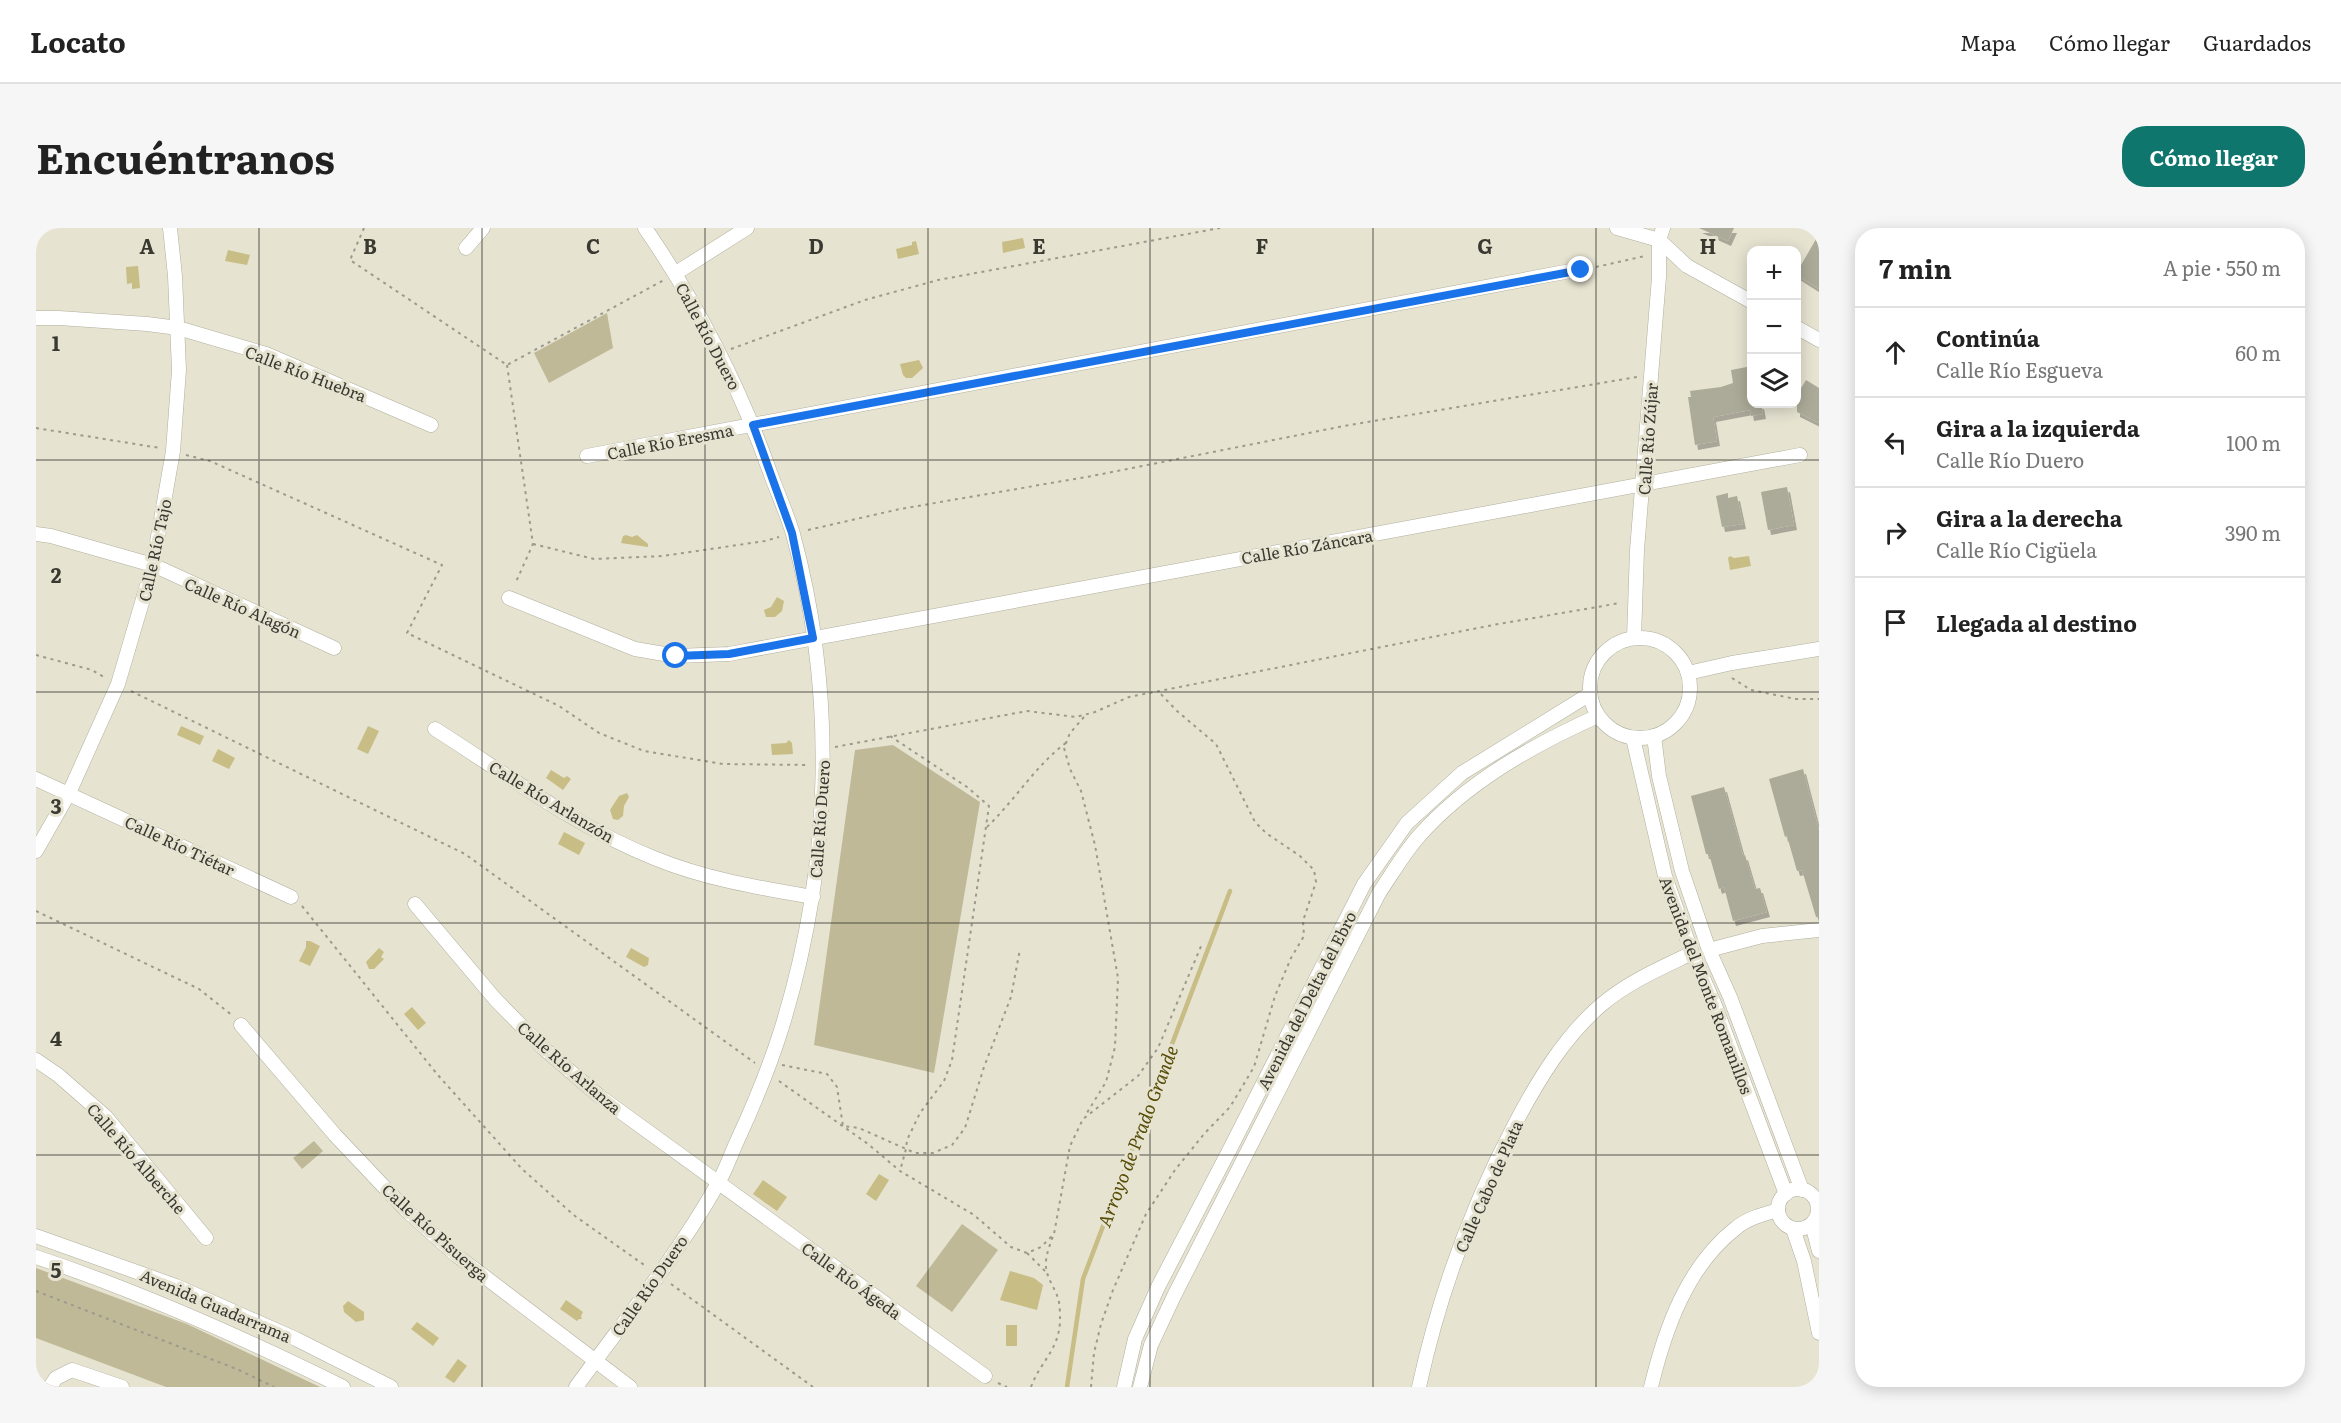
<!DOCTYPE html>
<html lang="es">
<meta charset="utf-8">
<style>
:root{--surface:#fff;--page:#f6f6f6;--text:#222;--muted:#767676;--line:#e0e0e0;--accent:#0f766e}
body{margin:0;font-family:Literata,serif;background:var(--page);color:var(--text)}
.controls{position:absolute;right:18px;top:18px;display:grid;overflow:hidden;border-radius:12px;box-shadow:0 3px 15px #0003}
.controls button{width:54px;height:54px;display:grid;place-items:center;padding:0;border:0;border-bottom:2px solid var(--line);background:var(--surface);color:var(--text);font:30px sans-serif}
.stop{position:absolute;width:18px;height:18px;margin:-14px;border:4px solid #1a73e8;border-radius:50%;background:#fff}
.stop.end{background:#1a73e8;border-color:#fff;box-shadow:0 2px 6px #0008}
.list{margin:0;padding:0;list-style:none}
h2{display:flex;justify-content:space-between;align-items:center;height:78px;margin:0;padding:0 24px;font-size:26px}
h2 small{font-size:20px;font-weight:400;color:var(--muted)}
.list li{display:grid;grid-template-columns:39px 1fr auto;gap:18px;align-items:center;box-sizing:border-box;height:90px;padding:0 24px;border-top:2px solid var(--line)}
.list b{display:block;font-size:22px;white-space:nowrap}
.list p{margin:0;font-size:20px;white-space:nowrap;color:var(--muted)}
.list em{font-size:20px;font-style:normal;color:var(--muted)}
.icon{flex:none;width:33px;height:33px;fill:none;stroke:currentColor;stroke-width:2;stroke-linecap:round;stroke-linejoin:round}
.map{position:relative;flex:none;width:1783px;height:1159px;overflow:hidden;border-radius:24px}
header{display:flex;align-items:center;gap:36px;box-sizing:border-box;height:84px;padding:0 30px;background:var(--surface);border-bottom:2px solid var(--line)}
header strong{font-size:28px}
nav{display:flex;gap:33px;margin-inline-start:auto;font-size:21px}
.intro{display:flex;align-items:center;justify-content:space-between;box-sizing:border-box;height:144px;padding:0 36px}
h1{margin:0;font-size:42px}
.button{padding:15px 27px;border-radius:24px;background:var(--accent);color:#fff;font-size:21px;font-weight:700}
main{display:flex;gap:36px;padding:0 36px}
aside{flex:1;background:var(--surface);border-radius:24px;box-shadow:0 3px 15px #0003}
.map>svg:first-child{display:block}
</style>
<header>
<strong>Locato</strong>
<nav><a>Mapa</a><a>Cómo llegar</a><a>Guardados</a></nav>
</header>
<div class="intro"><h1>Encuéntranos</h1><a class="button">Cómo llegar</a></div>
<main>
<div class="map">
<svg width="1783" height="1159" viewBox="0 0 1783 1159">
<defs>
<filter id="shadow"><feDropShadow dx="3" dy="5" stdDeviation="0" flood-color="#0004"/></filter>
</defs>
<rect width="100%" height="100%" fill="#e6e3d1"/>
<!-- green -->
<g fill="#bfb998">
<polygon points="571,85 577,120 513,155 498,125"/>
<polygon points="857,517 944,574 898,845 778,817 819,522"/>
<polygon points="278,913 287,923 266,941 257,930"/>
<polygon points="926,996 962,1022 916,1084 880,1058"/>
<polygon points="0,1040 151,1096 284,1159 130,1159 0,1110"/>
</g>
<!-- water -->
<g fill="#c7bd85">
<polygon points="987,10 989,20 967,25 966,14"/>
<polygon points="880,13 883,26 862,31 860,21 876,17 876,14"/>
<polygon points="192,22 214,27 211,37 189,33"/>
<polygon points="102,38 104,60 96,61 96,55 91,56 90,39"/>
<polygon points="883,132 887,140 876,150 870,150 867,147 864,136"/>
<polygon points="590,307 596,309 601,307 612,316 612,319 585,315 587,308"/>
<polygon points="1694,328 1698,330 1713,328 1715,338 1694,342 1692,330"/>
<polygon points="741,369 748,373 746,383 739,389 730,389 728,382 735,379"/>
<polygon points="145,498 168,508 164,517 141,507"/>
<polygon points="332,498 343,503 332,526 321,521"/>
<polygon points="753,512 756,515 757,526 736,527 735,516 750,515"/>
<polygon points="182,521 199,530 193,541 176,533"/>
<polygon points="515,542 528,550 531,548 535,551 527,562 510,550"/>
<polygon points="591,565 593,569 588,578 587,588 582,592 577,591 574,582 583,568"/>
<polygon points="528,604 549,615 543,627 522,616"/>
<polygon points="270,713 274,713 284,718 274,738 263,733 270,719"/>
<polygon points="343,720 348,724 345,729 348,731 338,741 333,741 330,734"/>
<polygon points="595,720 613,730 612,737 608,739 590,729"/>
<polygon points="376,779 390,795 382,802 368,786"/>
<polygon points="843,946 853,952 840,973 830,966"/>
<polygon points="727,952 751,969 741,983 717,966"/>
<polygon points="974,1043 998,1050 1007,1057 1001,1082 964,1072"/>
<polygon points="530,1072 547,1084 545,1088 546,1091 543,1091 541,1093 524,1081"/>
<polygon points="312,1073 328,1084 328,1092 320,1094 308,1084 307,1078"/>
<polygon points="381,1094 403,1110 397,1118 375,1101"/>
<rect x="970" y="1097" width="11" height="21"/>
<polygon points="422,1131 431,1138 418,1155 409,1149"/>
</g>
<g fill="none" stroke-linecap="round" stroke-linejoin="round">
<!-- stream -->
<polyline stroke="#c7bd85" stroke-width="4.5" points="1031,1159 1047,1051 1194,663"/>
</g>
<!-- building -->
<g fill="#acaa98" filter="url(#shadow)">
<polygon points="1663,0 1698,0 1692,13"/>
<polygon points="1783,6 1783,61 1761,47 1761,44"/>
<polygon points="1716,138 1716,176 1725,176 1727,186 1715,188 1714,182 1677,189 1681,213 1659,217 1652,169 1655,169 1654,163 1685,159 1697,155 1695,142"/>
<polygon points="1770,152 1783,160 1783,195 1761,184 1761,167"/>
<polygon points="1751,259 1758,297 1732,302 1725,264"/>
<polygon points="1692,265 1692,270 1701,268 1707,296 1686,299 1680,268"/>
<polygon points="1767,541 1783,603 1783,689 1780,689 1766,642 1761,643 1751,608 1749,609 1733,551"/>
<polygon points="1688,559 1707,628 1709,627 1719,661 1724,660 1731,684 1697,693 1688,659 1683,661 1673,626 1670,626 1655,568"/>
</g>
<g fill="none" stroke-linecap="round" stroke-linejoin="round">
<defs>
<g id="minor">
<polyline points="1581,0 1623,12 1651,38 1716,74"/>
<polyline points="430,20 447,0"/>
<polyline points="640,45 711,0"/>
<polyline points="0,90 23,90 111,96 142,100 230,126 395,197"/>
<polyline points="1760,99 1783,112"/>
<polyline points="551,228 1545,41"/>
<polyline points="0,306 15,308 117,337 298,420"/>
<polyline points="473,370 599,421 640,428 693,426 1764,227"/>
<polyline points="1598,410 1601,322 1623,49 1623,12 1627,0"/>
<circle cx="1604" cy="460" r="50"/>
<polyline points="1652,445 1696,435 1783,421"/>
<path d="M 399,501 C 470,546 540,599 618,630 C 669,651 724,660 777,669"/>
<polyline points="1618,508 1623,548 1646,643 1673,722 1694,769 1766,962"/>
<polyline points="1597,510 1629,648 1656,725 1678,775 1750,966"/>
<polyline points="0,551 255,669"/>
<polyline points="0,623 33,565 82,456 117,337 137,223 143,142 139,48 134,0"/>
<polyline points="379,676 459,771 506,819 563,868 949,1148"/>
<polyline points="1673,722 1726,708 1783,702"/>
<polyline points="205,797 299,907 369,981 420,1027 594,1159"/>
<polyline points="0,832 22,847 70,889 170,1010"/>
<circle cx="1762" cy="981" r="20"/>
<polyline points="1776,996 1783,1023"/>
<polyline points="1757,1001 1768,1033 1783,1105"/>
<polyline points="0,1008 140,1058 260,1111 355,1159"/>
<path d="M 0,1029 C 105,1064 208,1110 307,1159"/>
<polyline points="14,1159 20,1150 36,1142 86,1159"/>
<path d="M 540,1159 C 588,1093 641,1028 681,957 C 690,942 695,926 702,911 C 719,874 734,838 746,799 C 795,640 801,468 757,306 C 751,286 742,266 735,247 C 704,159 662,77 609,0"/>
<polyline points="1088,1159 1099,1111 1122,1059 1195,919 1328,656 1371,595 1426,545 1554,466"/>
<path d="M 1104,1159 L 1115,1117 L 1138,1068 L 1343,665 C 1356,646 1368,625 1383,608 C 1431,554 1497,517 1562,488"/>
<path d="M 1383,1159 C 1403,1067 1436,977 1480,894 C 1503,851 1528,809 1565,777 C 1592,754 1625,740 1656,725"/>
<path d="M 1615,1159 C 1629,1101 1651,1038 1700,1000 C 1712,990 1728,986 1742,982"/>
</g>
</defs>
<!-- minor casing -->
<use href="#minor" stroke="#b1af9d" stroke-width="15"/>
<!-- path -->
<g stroke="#9c9a8c" stroke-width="2" stroke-dasharray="3 4.5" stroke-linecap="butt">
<polyline points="328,0 314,32 471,137 628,52"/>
<polyline points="1560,39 1609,28"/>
<polyline points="695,121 829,72 902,52 1184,0"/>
<polyline points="471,137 497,316 479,356"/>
<polyline points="0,200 124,220"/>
<polyline points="150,227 174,233 406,337 371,405 523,478 563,505 608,523 687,536 773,537"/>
<polyline points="772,302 864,281 1056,248 1308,198 1601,149"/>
<polyline points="497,316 558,331 627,328 729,313 743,309"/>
<polyline points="0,427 56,442 68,449"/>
<polyline points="1696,450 1715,462 1760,471 1783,471"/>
<polyline points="95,463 429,626 719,835"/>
<polyline points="1048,489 1034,505 1028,520 1034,541 1045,563 1059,617 1082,750 1079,819 1070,854 1049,888"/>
<polyline points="854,508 931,559 953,578 916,832 908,853 884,885 871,912 870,921 864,943"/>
<polyline points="799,519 991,483 1040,489 1059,484 1093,469 1457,397 1584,375"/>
<path d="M 951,599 C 979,572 1000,537 1031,514"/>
<polyline points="266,678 401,846 486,941 539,988 611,1039"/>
<polyline points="0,683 163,761 197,788"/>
<polyline points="746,837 791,846 801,859 807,898 823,900 879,925 897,925 916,917 929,900 948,839 975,769 984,721"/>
<polyline points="743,853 832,916 864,943 938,987 975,1019 991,1025 1005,1019 1018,1006 1034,918 1047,891 1102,848 1122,820 1166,716"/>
<polyline points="991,1025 1010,1044"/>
<polyline points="635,1056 777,1159"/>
<polyline points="0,1063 203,1142 238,1159"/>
<polyline points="962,1155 971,1159"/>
<path d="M 995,1159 C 1004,1134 1023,1122 1024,1093 C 1024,1086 1024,1076 1022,1070 C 1018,1058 1009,1048 1010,1035 C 1010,1026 1014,1017 1017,1008"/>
<polyline points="1055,1159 1058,1125 1065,1096 1077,1062 1110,986 1139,942 1168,906 1194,879 1218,839 1239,768 1255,730 1268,708 1267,693 1280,654 1278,642 1264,628 1230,605 1219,594 1180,516 1141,483 1122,463"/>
</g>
<!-- minor -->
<use href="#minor" stroke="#fff" stroke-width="14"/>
</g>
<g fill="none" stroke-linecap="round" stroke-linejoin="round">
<!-- route -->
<polyline stroke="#1a73e8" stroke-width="8" points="640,428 693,426 777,410 756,305 717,197 1545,42"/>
</g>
<!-- grid -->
<path fill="none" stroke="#393831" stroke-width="1.5" stroke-opacity="0.55" d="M 223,0 L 223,1159M 446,0 L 446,1159M 669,0 L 669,1159M 892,0 L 892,1159M 1114,0 L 1114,1159M 1337,0 L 1337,1159M 1560,0 L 1560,1159M 0,232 L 1783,232M 0,464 L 1783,464M 0,695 L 1783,695M 0,927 L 1783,927"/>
<g text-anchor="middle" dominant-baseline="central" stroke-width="6" stroke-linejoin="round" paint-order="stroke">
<!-- street labels -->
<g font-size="16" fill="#393831" stroke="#e6e3d1">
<text transform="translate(673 108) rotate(62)">Calle Río Duero</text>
<text transform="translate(270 145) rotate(21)">Calle Río Huebra</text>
<text transform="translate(1611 211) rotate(-86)">Calle Río Zújar</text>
<text transform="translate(634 213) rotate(-11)">Calle Río Eresma</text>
<text transform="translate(1271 318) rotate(-10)">Calle Río Záncara</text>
<text transform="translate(118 322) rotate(-78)">Calle Río Tajo</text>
<text transform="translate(207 379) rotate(24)">Calle Río Alagón</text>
<text transform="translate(516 573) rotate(31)">Calle Río Arlanzón</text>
<text transform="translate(783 591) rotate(-86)">Calle Río Duero</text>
<text transform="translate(144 617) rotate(25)">Calle Río Tiétar</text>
<text transform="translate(1671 757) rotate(69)">Avenida del Monte Romanillos</text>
<text transform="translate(1270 772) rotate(-63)">Avenida del Delta del Ebro</text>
<text transform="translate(534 839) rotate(41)">Calle Río Arlanza</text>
<text transform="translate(101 930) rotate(49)">Calle Río Alberche</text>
<text transform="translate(1452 958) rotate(-66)">Calle Cabo de Plata</text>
<text transform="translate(400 1004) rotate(42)">Calle Río Pisuerga</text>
<text transform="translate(816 1052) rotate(36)">Calle Río Ágeda</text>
<text transform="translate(613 1057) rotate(-55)">Calle Río Duero</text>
<text transform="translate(180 1077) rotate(23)">Avenida Guadarrama</text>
</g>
<!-- water labels -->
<g font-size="18" font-style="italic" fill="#574c05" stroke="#e6e3d1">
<text transform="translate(1101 908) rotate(-69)">Arroyo de Prado Grande</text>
</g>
</g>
<g font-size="20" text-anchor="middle" font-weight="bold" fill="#393831" stroke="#e6e3d1" stroke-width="6" stroke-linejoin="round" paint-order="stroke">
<text x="111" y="26">A</text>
<text x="334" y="26">B</text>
<text x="557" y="26">C</text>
<text x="780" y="26">D</text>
<text x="1003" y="26">E</text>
<text x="1226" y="26">F</text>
<text x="1449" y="26">G</text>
<text x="1672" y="26">H</text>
<text x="20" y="123">1</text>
<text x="20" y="355">2</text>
<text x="20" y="586">3</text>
<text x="20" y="818">4</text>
<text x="20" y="1050">5</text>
</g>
</svg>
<div class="controls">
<button>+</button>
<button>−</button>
<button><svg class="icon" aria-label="layers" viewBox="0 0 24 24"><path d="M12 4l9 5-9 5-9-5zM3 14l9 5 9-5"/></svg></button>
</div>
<div class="stop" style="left:640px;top:428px"></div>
<div class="stop end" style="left:1545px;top:42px"></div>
</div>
<aside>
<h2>7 min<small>A pie · 550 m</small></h2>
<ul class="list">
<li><svg class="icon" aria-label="ahead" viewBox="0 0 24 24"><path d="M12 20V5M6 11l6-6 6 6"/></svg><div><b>Continúa</b><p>Calle Río Esgueva</p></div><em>60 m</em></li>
<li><svg class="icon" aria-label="left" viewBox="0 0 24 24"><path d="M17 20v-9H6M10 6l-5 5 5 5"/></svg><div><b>Gira a la izquierda</b><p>Calle Río Duero</p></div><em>100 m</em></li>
<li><svg class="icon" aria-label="right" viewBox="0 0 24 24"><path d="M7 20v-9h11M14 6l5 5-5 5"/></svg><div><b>Gira a la derecha</b><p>Calle Río Cigüela</p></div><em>390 m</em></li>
<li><svg class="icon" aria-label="arrive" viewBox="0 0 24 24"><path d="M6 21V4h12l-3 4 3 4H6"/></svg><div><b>Llegada al destino</b></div></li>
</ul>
</aside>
</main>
